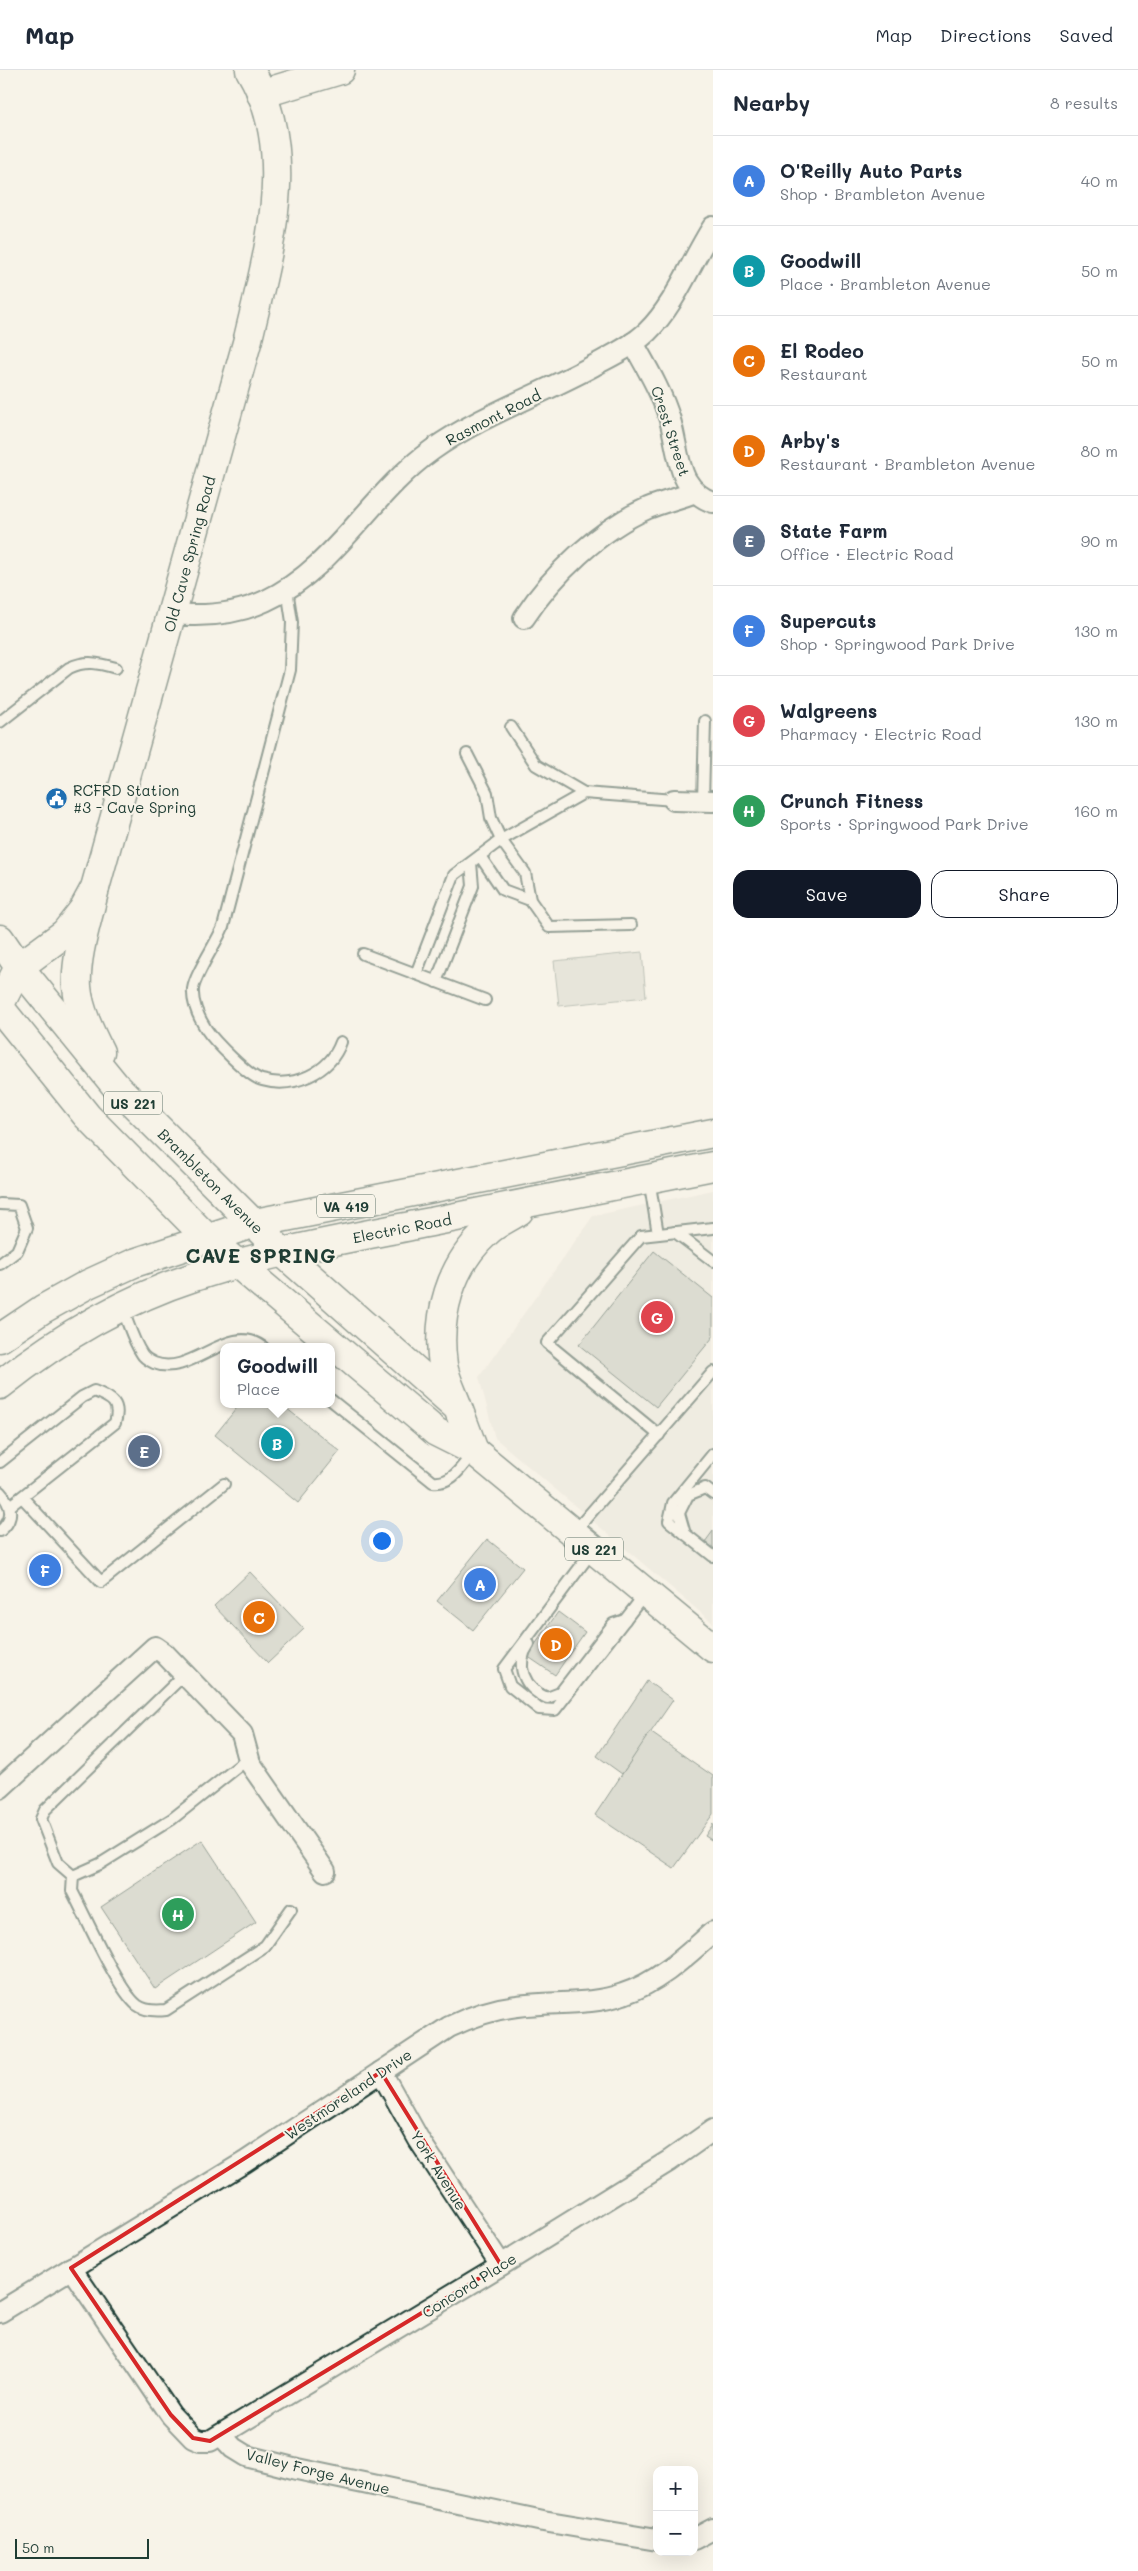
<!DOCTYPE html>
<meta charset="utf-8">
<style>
:root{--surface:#fff;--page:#f2f2f3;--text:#1f2937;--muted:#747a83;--line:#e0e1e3;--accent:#111827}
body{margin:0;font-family:Mali,sans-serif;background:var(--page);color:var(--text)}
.controls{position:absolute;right:15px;bottom:15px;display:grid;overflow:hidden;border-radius:10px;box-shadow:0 5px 20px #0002}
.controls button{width:45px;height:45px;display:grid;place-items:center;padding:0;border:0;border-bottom:1px solid var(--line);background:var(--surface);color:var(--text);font:25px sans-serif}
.scale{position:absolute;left:15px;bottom:12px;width:134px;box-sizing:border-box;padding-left:5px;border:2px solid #1f3d34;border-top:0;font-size:14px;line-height:18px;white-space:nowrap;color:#1f3d34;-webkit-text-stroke:4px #f7f3e8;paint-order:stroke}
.you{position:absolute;left:381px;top:1470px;width:18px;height:18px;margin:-12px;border:4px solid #fff;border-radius:50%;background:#1a73e8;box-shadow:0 0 0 8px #1a73e833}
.badge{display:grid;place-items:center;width:32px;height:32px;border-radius:50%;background:var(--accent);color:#fff;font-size:16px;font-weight:700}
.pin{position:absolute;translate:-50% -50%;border:2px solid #fff;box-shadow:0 1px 5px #0006}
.popup{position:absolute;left:220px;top:1273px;width:115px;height:65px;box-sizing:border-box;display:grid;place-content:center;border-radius:10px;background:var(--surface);filter:drop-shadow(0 1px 4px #0005);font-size:16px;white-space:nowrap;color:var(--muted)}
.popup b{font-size:19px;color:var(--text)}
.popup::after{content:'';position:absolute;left:50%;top:100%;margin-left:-10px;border:10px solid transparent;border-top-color:var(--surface)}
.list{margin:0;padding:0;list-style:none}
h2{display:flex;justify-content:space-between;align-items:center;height:65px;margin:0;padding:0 20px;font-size:21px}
h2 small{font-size:16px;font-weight:400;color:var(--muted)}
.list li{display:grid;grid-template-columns:32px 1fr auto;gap:15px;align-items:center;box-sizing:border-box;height:90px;padding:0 20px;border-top:1px solid var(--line)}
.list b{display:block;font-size:19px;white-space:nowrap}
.list p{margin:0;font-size:16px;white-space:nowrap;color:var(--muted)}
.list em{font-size:16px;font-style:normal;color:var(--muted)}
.actions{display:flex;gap:10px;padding:15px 20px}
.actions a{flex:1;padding:11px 0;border:1px solid var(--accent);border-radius:15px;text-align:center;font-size:18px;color:var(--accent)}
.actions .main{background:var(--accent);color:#fff}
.map{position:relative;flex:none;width:713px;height:2501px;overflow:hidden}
header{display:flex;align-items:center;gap:30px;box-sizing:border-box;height:70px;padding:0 25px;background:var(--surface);border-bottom:1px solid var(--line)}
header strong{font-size:24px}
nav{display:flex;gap:28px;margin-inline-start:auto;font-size:18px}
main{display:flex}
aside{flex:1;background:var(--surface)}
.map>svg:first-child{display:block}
</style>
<header>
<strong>Map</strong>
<nav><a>Map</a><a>Directions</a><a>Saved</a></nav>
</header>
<main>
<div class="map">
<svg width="713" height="2501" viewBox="0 0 713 2501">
<rect width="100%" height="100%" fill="#f7f3e8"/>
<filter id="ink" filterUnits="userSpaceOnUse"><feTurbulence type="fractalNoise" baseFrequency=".02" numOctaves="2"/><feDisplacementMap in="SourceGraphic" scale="10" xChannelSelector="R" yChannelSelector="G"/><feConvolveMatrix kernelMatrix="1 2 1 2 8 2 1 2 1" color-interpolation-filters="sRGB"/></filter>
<g filter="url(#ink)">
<!-- built -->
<polygon fill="#e5e4d9" points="713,1120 713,1553 495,1368 479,1307 593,1146"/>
<!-- green -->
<polygon fill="#d3d5ca" stroke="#79897f" points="642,882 646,927 559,936 554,891"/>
<!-- building -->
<g fill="#bbc1b6" stroke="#1f3d34">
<polygon points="654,1181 713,1228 713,1267 656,1337 579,1275"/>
<polygon points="240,1334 281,1334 340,1381 298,1433 215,1365"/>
<polygon points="713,1461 713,1478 705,1472"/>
<polygon points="487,1469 523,1498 473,1560 437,1531"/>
<polygon points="250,1502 304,1559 268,1593 214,1536"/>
<polygon points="558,1542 585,1562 555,1605 527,1586"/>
<polygon points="647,1611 673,1630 622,1704 597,1686"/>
<polygon points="650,1662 713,1706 713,1744 674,1798 595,1745"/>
<polygon points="713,1754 713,1771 705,1766"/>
<polygon points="202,1770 256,1852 155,1919 101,1837"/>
</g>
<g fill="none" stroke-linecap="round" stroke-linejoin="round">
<defs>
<g id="lane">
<path d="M 287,519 L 292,552 L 290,600 L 223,857 C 216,874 195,904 193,919 C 192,932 199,948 206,959 C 214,971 249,1007 262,1010 C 293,1019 330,1003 341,972"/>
<path d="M 0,652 L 69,598 C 86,590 98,593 116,598"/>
<polyline points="511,657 536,695 584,723"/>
<polyline points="467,684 487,723 491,748 501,770 525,803 530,830 549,857 631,855"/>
<polyline points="703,731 705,651"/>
<polyline points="480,786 503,820 530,830"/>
<polyline points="363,884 485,930"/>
<polyline points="416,904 454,805 501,770 584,723 674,730"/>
<polyline points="436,912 473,816 471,793"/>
<polyline points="649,1109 658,1164"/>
<polyline points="0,1134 19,1135 27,1158 17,1181 0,1194"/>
<polyline points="675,1162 713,1191"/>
<path d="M 122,1238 C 128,1252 133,1271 142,1284 C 144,1288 150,1291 154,1293 C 191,1308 229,1251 263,1277"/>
<path d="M 331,1330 L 433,1412 C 453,1414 461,1397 473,1383"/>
<polyline points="659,1365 547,1273 641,1166 713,1158"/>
<polyline points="713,1384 673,1433 669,1451 713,1486"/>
<path d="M 0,1392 L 82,1327 L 94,1321 C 112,1328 121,1333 115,1353 L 10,1436"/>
<path d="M 0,1422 C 12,1435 15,1449 0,1461"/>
<polyline points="22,1427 101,1512 224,1414"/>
<polyline points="574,1462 713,1302"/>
<polyline points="685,1464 679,1443 688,1425 705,1418 713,1424"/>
<polyline points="593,1480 504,1599 510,1616 539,1639 555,1640 645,1524"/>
<path d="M 529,1574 C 514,1595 524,1618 547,1628 L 560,1623 L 613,1554 L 625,1550"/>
<polyline points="185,1604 45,1740 41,1749 58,1793 73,1806 100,1794 172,1749 249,1688"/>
<path d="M 73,1806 L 72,1821 C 86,1847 117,1919 137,1935 C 145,1941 157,1941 166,1940 L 265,1876 L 291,1839"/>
</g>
<g id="street">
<path d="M 633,273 C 647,298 662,323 670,350 C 676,370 677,393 686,410 C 692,420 702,429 713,432"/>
<path d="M 172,544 C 204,547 235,545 265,531 C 335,499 370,424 432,380 C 481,345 540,325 593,296 C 611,286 631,277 647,262 C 676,234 691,191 713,157"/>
<path d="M 524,548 C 552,505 600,459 648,438 C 663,432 680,428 695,422"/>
<polyline points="674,730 713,731"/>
<polyline points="0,1718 155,1577 165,1584 242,1664 250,1693 325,1801"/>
<polyline points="381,2002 419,2070 501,2195"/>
<polyline points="71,2198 171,2345 193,2368 200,2371 210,2371 501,2195 669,2091 713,2060"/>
<path d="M 0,2242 L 245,2092 L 449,1957 C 472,1946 492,1939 517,1936 C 552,1931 590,1936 623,1924 C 659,1912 685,1887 713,1862"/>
<polyline points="221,2365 233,2378 246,2386 297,2399 543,2451 657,2470"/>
<polyline points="694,2469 713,2459"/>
</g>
<g id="secondary">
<polyline points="261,24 340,0"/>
<path d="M 0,934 L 19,897 L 65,863 L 83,840 L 95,818 L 248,269 C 268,183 299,82 250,0"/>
</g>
<g id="primary">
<path d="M 95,818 C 88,849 75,885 77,917 C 79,940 90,962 100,982"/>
<polyline points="0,869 19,897 115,1015 282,1182 458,1338 474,1381"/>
<polyline points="0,938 87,1046 207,1168 436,1362 474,1381 713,1578"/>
<polyline points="0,1268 43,1239 88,1214 134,1193 255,1153 713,1063"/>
<path d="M 0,1315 C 58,1269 123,1230 194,1207 C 271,1181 351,1168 431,1152 C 525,1133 619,1114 713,1096"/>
<path d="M 457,1335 C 452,1322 445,1308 443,1295 C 436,1246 450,1195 487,1162 C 496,1153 509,1148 519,1141"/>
</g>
</defs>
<!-- lane casing -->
<use href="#lane" stroke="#1f3d34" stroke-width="14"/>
<!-- street casing -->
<use href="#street" stroke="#1f3d34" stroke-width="24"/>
<!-- secondary casing -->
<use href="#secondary" stroke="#1f3d34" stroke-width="31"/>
<!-- primary casing -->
<use href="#primary" stroke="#1f3d34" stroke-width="31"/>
<!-- lane -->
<use href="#lane" stroke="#f7f3e8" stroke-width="10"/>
<!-- street -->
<use href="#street" stroke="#f7f3e8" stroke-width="20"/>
<!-- secondary -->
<use href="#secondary" stroke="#f7f3e8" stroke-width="28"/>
<!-- primary -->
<use href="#primary" stroke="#f7f3e8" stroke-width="28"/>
</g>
</g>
<!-- marked area -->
<path d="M0 0H713V2501H0ZM 381,2002 L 501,2195 L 210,2371 L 193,2368 L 171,2345 L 71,2198 Z" fill="#f7f3e8" fill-opacity=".55" fill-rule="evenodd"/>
<path fill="none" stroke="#d62828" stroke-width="4" stroke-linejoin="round" d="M 381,2002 L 501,2195 L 210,2371 L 193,2368 L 171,2345 L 71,2198 Z"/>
<!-- icons -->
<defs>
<symbol id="civic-disc" viewBox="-11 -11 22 22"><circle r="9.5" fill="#1f6fb2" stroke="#f7f3e8"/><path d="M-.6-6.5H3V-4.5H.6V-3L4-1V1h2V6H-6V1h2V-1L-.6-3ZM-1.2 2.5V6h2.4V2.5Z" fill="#fff"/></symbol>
</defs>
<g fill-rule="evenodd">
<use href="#civic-disc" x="44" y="716" width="25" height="25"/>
</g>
<g text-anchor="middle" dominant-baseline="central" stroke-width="4" stroke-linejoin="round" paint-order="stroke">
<!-- shield labels -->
<g fill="#f7f3e8" stroke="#60746a" stroke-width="1">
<rect x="104" y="1021.5" width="58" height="23" rx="4"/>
<rect x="317" y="1124.5" width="58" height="23" rx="4"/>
<rect x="565" y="1467.5" width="58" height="23" rx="4"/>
</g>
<g font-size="14" font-weight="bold" fill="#1f3d34">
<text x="133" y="1033">US 221</text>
<text x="346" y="1136">VA 419</text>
<text x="594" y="1479">US 221</text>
</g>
<!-- street labels -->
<g font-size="15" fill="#1f3d34" stroke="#f7f3e8">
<text transform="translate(493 347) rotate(-27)">Rasmont Road</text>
<text transform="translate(671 361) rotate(72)">Crest Street</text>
<text transform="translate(189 484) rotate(-75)">Old Cave Spring Road</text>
<text transform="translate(211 1111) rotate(45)">Brambleton Avenue</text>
<text transform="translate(402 1158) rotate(-11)">Electric Road</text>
<text transform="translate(348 2024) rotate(-34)">Westmoreland Drive</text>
<text transform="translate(439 2100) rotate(58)">York Avenue</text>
<text transform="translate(469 2215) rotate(-32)">Concord Place</text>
<text transform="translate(318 2401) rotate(14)">Valley Forge Avenue</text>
</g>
<!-- poi labels -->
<g font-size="15" fill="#1f3d34" stroke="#f7f3e8" text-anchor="start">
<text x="73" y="720">RCFRD Station<tspan x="73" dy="17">#3 - Cave Spring</tspan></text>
</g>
<!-- district labels -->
<g font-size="20" font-weight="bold" letter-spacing="1" fill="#1f3d34" stroke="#f7f3e8">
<text x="261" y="1185">CAVE SPRING</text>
</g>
</g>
</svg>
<div class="controls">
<button>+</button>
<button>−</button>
</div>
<div class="scale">50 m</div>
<div class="you"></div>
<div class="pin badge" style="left:480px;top:1514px;background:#3f7fe0">A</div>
<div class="pin badge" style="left:277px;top:1373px;background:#0f9aa8">B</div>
<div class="popup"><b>Goodwill</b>Place</div>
<div class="pin badge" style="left:259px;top:1547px;background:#e8710a">C</div>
<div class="pin badge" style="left:556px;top:1574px;background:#e8710a">D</div>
<div class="pin badge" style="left:144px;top:1381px;background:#5c6f8a">E</div>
<div class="pin badge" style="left:45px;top:1500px;background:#3f7fe0">F</div>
<div class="pin badge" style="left:657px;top:1247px;background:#e0444e">G</div>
<div class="pin badge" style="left:178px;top:1844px;background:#2e9e5b">H</div>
</div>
<aside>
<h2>Nearby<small>8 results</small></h2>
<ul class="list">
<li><span class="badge" style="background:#3f7fe0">A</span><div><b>O'Reilly Auto Parts</b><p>Shop · Brambleton Avenue</p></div><em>40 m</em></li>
<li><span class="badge" style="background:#0f9aa8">B</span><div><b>Goodwill</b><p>Place · Brambleton Avenue</p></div><em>50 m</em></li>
<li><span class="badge" style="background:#e8710a">C</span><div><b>El Rodeo</b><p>Restaurant</p></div><em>50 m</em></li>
<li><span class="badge" style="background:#e8710a">D</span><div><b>Arby's</b><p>Restaurant · Brambleton Avenue</p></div><em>80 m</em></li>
<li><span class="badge" style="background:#5c6f8a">E</span><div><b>State Farm</b><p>Office · Electric Road</p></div><em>90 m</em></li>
<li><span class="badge" style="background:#3f7fe0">F</span><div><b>Supercuts</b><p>Shop · Springwood Park Drive</p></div><em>130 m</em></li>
<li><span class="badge" style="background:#e0444e">G</span><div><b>Walgreens</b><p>Pharmacy · Electric Road</p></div><em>130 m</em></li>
<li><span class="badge" style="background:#2e9e5b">H</span><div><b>Crunch Fitness</b><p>Sports · Springwood Park Drive</p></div><em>160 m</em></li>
</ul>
<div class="actions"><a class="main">Save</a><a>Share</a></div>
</aside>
</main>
